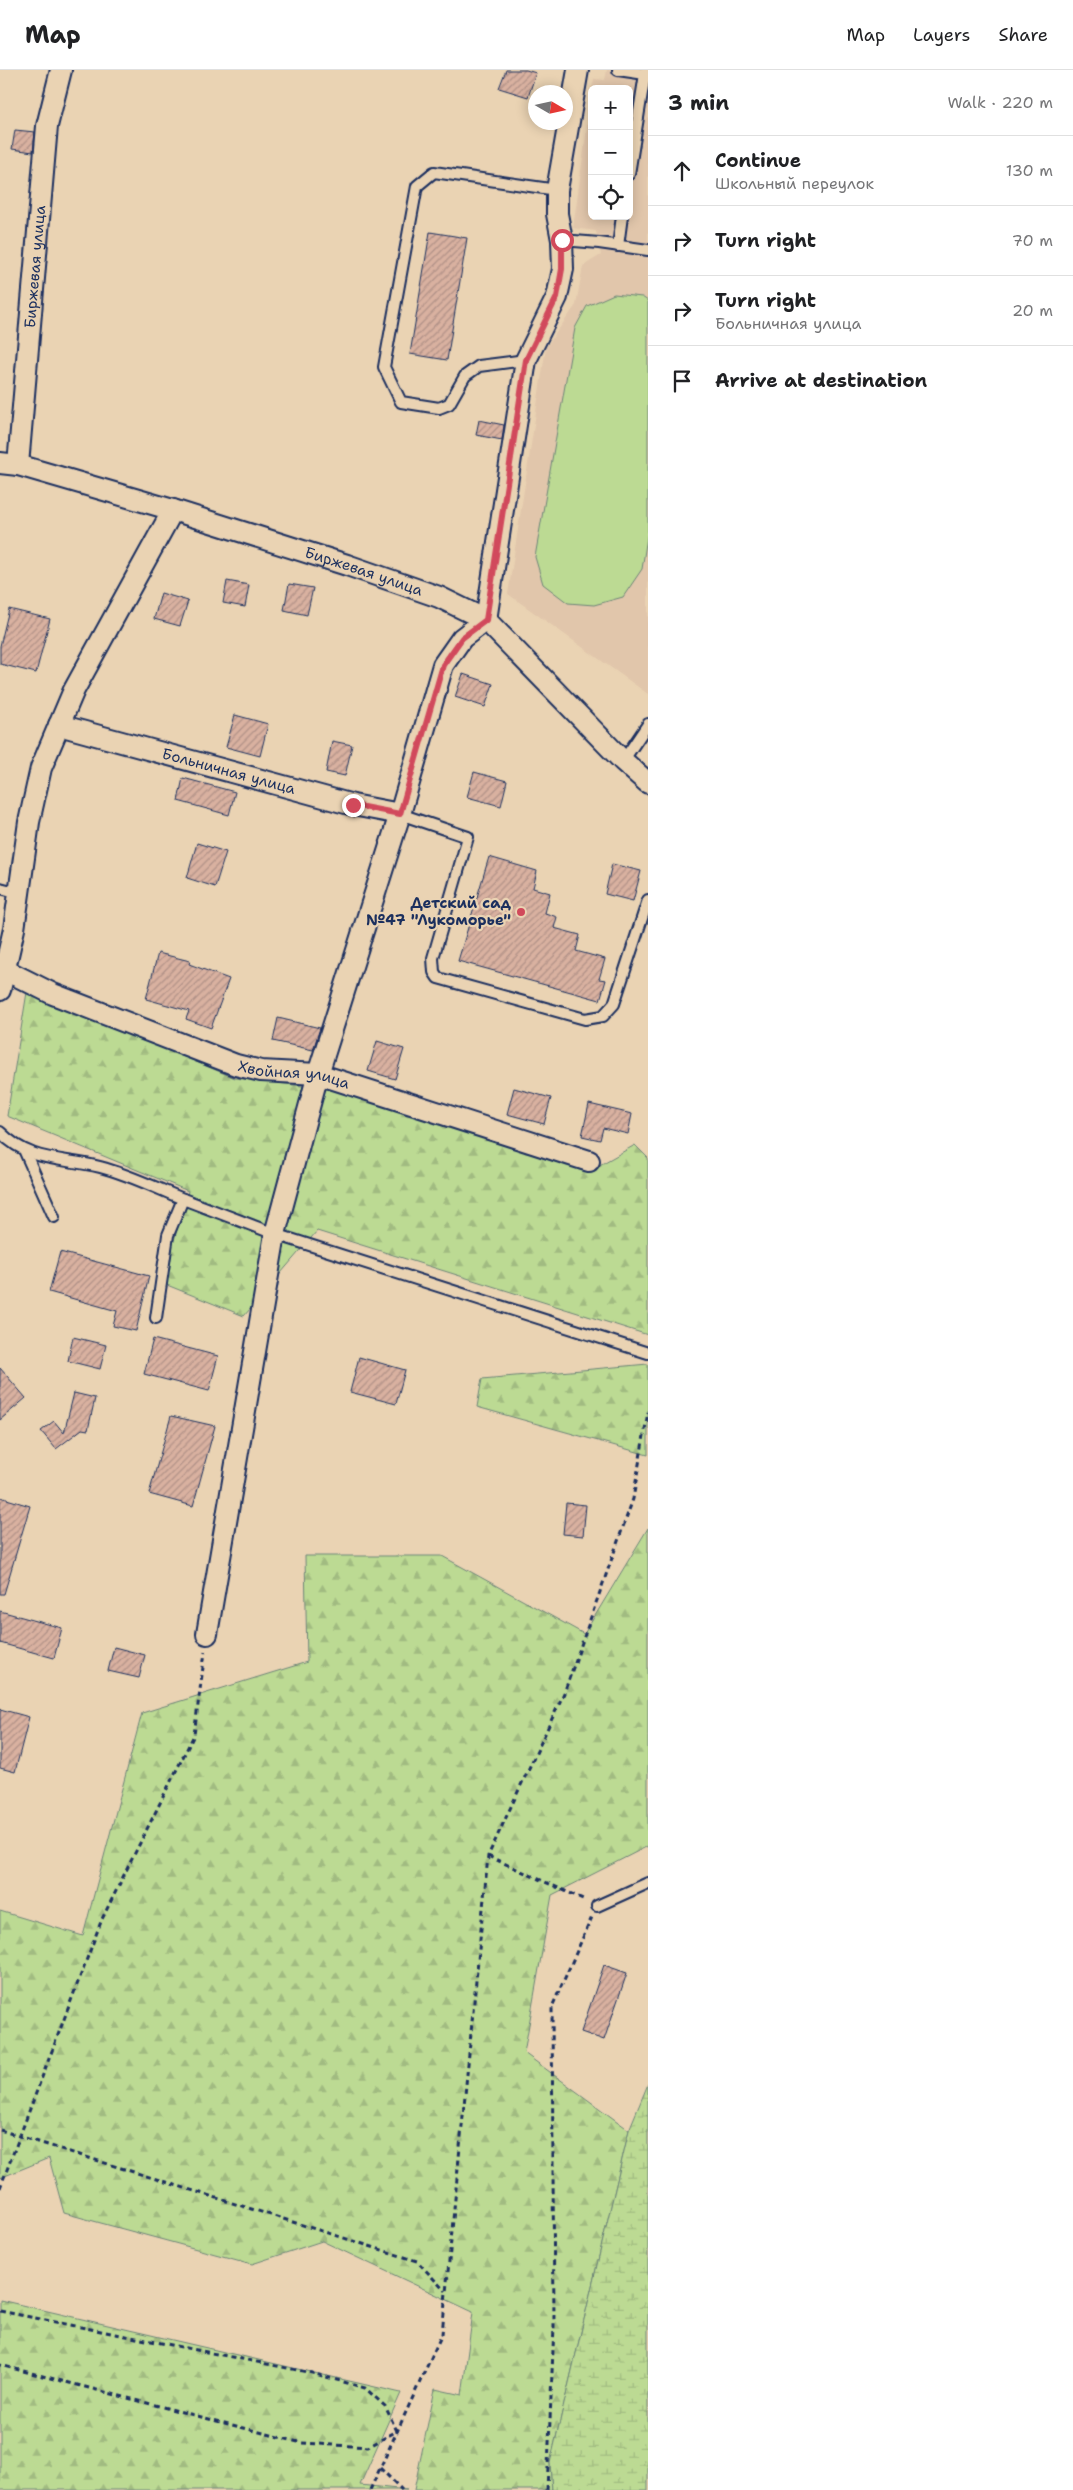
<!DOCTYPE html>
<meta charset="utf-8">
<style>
:root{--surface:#fff;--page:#f2f2f2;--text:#202124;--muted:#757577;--line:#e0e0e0}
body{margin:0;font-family:"Shantell Sans",sans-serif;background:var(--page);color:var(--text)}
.controls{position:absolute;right:15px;top:15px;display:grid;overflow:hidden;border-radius:8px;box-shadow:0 2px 12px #0003}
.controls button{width:45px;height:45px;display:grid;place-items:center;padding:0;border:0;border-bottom:1px solid var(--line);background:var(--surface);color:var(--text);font:25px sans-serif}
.compass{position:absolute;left:528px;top:15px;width:45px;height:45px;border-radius:50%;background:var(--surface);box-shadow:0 2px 12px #0003;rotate:99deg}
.stop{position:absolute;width:15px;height:15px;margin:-11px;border:4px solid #d1495b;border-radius:50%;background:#fff}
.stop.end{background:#d1495b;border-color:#fff;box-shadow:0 1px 5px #0008}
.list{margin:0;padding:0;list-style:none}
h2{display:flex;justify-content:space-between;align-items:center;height:65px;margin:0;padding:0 20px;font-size:21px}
h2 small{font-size:16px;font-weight:400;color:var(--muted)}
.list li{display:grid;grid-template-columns:32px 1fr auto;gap:15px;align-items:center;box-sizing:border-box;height:70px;padding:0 20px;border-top:1px solid var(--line)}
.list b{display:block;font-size:19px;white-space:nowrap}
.list p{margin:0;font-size:16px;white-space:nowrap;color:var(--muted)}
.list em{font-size:16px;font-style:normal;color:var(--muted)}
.icon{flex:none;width:28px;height:28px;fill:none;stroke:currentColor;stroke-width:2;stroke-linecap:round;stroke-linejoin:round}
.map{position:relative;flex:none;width:648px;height:2420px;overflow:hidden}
header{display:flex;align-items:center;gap:30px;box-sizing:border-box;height:70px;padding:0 25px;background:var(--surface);border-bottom:1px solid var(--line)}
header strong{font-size:24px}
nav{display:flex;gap:28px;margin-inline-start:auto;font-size:18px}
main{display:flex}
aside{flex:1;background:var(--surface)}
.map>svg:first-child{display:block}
</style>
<header>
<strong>Map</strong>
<nav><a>Map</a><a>Layers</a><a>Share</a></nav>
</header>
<main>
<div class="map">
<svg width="648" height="2420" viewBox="0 0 648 2420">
<defs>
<pattern id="forest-firs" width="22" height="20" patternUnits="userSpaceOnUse" patternTransform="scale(1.25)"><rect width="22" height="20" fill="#bcda93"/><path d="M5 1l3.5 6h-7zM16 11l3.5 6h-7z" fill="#a1bb81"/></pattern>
<pattern id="wetland-marsh" width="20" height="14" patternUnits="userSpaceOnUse" patternTransform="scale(1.25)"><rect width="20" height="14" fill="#bcda93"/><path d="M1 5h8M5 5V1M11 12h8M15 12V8" fill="none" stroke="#a1bb81"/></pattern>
<pattern id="building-hatch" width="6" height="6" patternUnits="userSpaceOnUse" patternTransform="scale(1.25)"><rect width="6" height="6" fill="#d9b1a0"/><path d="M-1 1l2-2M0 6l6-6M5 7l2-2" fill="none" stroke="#af9086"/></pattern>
</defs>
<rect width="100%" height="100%" fill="#ead3b3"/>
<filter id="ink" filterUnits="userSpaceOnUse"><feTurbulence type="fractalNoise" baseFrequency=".02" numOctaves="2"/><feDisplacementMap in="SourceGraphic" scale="10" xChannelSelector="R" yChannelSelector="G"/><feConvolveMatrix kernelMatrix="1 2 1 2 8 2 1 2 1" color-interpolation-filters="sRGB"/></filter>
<g filter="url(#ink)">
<!-- built -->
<polygon fill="#e1c6ab" points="607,0 648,0 648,624 508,524 546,277 576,235 583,196 601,185 596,161 573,158 592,22 592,146 629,146 629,19 592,19 594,9 605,10"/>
<!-- forest -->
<g fill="url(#forest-firs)" stroke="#6c8478">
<polygon points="27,922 235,1008 352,1022 589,1101 635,1075 648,1088 648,1265 317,1161 244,1246 162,1213 188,1121 7,1046"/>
<polygon points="648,1294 648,1385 477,1337 482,1309"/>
<polygon points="648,1458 648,1776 552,1825 524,1983 629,2060 550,2393 552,2420 414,2420 435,2319 462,2325 473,2242 322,2171 252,2194 64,2143 49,2088 0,2108 0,1841 83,1866 142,1643 307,1592 305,1486 442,1486 584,1564"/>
<polygon points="0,2230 401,2323 360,2415 407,2420 0,2420"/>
</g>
<!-- wetland -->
<polygon fill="url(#wetland-marsh)" stroke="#6c8478" points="648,2014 648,2420 552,2420 550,2393 629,2060"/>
<!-- pitch -->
<polygon fill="#bcda93" stroke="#6c8478" points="614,224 642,227 648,231 648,461 642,499 623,527 594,535 568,533 543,514 535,487 575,258 587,236"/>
<!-- building -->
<g fill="url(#building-hatch)" stroke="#1b2f5e">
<polygon points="506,0 526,0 536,3 528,27 499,18"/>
<polygon points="15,60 35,62 33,82 12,79"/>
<polygon points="430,162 467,168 447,290 410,284"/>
<polygon points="479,350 504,355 502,370 476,365"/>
<polygon points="227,511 249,515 245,537 223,533"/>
<polygon points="289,514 313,518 307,545 284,540"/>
<polygon points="161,523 188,531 180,556 154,549"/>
<polygon points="9,539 50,549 36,603 0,594 0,576"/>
<polygon points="463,604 493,614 485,637 455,627"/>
<polygon points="235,645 268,654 260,686 226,677"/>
<polygon points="332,671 352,675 345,706 326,702"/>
<polygon points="474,702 507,711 501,736 467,727"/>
<polygon points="183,708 235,722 229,745 178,731"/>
<polygon points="197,773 226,782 215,817 187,808"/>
<polygon points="489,787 537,801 533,818 550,823 545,843 557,847 554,858 580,865 576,881 605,889 599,909 606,910 600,930 458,891"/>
<polygon points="612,794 641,801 633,831 605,824"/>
<polygon points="158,883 190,891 189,894 229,909 211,958 186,949 189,941 146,929"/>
<polygon points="278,948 320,958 313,980 273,971"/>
<polygon points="377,971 404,979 395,1009 368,1001"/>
<polygon points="514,1018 551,1028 544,1054 507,1044"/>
<polygon points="589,1034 632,1044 628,1064 603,1058 600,1070 582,1066"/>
<polygon points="60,1182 149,1206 136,1261 113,1256 117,1241 49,1222"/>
<polygon points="73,1267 106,1275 100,1299 68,1291"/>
<polygon points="153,1269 218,1286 209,1321 144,1304"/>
<polygon points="359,1287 405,1300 396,1334 350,1322"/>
<polygon points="0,1298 26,1328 0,1350"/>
<polygon points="74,1323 95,1328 88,1360 82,1359 56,1379 41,1361 54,1351 64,1363"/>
<polygon points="171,1346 215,1356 193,1436 149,1424"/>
<polygon points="0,1427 30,1436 4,1524 0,1524"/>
<polygon points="566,1433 586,1435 583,1466 563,1464"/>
<polygon points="0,1541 62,1558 54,1588 0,1573"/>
<polygon points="114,1577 145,1585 139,1608 108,1601"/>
<polygon points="0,1639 29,1647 15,1702 0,1698"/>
<polygon points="604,1895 627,1903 604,1970 581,1962"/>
</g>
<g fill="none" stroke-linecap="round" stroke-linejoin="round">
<defs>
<g id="lane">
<polyline points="618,0 645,4 646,0"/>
<polyline points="629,104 645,4"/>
<polyline points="562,170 599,173 648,180"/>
<polyline points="618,176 622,146"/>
<polyline points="526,290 479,296 465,306 449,334 439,338 401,332 384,297 417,116 434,102 557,120"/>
<polyline points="623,691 648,654"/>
<polyline points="400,744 468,767 433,888 434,902 438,908 585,949 603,946 614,934 648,830"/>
<polyline points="0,818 20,823"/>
<path d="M 0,1062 C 31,1093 60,1087 100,1097 C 128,1104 156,1118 183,1129 L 168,1165 L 156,1248"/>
<polyline points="25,1082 54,1147"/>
<polyline points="183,1129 275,1164 648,1283"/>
<polyline points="597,1836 648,1813"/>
</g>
<g id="street">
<path id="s1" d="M 0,393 L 18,395 L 173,440 L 347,495 L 439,527 L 486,550 L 623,691 L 648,713"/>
<path id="s2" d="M 18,395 L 47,56 L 61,0"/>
<path id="s3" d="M 59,655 L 353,735 L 400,744"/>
<path id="s4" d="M 5,900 L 53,924 L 236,995 L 261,1001 L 318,1004 L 589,1091"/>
<polyline points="0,920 14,859 29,752 41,698 74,620 173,440"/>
<polyline points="207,1564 275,1164 318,1004 400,744 443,595 462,568 486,550 526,290 557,227 563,199 562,170 557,144 557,120 578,0"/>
</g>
</defs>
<!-- lane casing -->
<use href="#lane" stroke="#1b2f5e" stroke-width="14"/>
<!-- street casing -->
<use href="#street" stroke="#1b2f5e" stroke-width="24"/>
<!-- path -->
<g stroke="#1b2f5e" stroke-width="3" stroke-dasharray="5 4" stroke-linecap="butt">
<polyline points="488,1786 585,1830"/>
<polyline points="0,2060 417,2191 445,2221"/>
<polyline points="0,2118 102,1849 194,1665 205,1582"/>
<polyline points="0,2241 312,2303 365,2318 385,2336 397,2361 368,2377 302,2373 0,2295"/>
<polyline points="380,2398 402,2420"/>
<polyline points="370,2420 442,2264 488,1786 564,1623 633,1429 648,1342"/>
<polyline points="547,2420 554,2256 552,1937 592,1847"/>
</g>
<!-- lane -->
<use href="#lane" stroke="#ead3b3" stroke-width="10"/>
<!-- street -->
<use href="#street" stroke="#ead3b3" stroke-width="20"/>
</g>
</g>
<g fill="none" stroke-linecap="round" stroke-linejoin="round" filter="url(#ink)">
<!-- route -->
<polyline stroke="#d1495b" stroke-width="6" points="353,735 400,744 443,595 462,568 486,550 526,290 557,227 562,199 562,170"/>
</g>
<!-- markers -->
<circle fill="#d1495b" stroke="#ead3b3" stroke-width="2" cx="521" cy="842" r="5"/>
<g text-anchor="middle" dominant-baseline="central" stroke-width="4.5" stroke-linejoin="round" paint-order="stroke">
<!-- street labels -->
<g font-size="15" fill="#1b2f5e" stroke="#ead3b3">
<text stroke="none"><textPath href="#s2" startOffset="199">Биржевая улица</textPath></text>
<text stroke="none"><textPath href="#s1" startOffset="380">Биржевая улица</textPath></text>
<text stroke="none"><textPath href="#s3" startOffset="176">Больничная улица</textPath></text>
<text stroke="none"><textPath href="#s4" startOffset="309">Хвойная улица</textPath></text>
</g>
<!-- poi labels -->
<g font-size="15" font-weight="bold" fill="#1b2f5e" stroke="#ead3b3" text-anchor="end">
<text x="511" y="833">Детский сад<tspan x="511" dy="17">№47 "Лукоморье"</tspan></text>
</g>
</g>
</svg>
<div class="controls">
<button>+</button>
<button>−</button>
<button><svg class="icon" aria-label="locate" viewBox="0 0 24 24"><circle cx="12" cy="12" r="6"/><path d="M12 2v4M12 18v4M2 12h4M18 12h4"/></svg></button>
</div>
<svg class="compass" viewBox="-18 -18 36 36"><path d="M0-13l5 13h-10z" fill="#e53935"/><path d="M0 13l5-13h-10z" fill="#757577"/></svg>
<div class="stop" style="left:562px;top:170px"></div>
<div class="stop end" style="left:353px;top:735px"></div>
</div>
<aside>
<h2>3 min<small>Walk · 220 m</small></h2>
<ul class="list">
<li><svg class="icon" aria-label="ahead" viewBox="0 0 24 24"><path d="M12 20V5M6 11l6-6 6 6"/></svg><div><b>Continue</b><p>Школьный переулок</p></div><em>130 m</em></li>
<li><svg class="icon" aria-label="right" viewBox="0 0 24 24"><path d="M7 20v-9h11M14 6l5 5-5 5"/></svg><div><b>Turn right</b></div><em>70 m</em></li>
<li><svg class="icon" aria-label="right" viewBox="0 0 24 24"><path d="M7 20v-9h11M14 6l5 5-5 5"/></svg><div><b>Turn right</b><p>Больничная улица</p></div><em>20 m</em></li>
<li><svg class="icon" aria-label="arrive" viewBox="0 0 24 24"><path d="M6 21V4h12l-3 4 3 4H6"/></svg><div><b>Arrive at destination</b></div></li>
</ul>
</aside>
</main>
